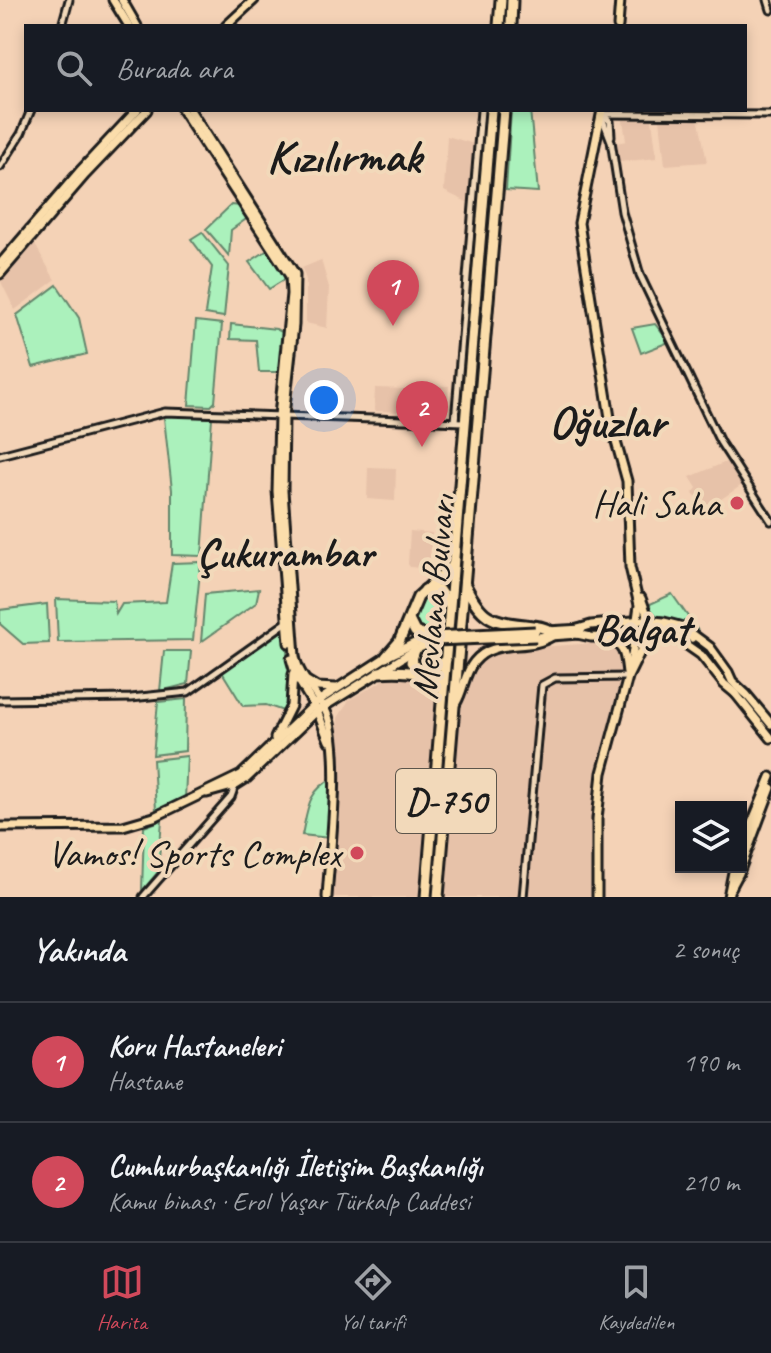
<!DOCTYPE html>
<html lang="tr">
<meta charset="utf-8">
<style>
:root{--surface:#171b24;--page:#20242c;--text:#f1f3f6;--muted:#9ea1a6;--line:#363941;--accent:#d1495b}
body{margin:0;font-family:Caveat,sans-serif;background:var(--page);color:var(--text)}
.controls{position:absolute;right:24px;bottom:24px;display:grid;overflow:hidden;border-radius:0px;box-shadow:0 4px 12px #0003}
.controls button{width:72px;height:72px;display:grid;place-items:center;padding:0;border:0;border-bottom:2px solid var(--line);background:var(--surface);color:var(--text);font:40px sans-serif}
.you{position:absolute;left:324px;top:400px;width:28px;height:28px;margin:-20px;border:6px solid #fff;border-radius:50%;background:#1a73e8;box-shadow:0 0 0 12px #1a73e833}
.badge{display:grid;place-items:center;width:52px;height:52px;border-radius:50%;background:var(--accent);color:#fff;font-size:26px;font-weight:700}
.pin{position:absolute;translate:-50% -66px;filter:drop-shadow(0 2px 4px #0008)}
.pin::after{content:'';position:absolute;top:42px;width:28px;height:24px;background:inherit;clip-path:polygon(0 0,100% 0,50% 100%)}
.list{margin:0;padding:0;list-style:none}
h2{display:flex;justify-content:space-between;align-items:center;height:104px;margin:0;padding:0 32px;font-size:34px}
h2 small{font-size:26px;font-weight:400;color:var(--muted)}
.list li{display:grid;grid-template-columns:52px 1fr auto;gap:24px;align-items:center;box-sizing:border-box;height:120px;padding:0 32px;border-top:2px solid var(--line)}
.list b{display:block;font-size:30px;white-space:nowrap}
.list p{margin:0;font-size:26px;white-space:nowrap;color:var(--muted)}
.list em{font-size:26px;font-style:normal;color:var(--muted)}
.icon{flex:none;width:44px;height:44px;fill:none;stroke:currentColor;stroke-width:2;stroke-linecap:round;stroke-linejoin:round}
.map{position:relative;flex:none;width:771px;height:897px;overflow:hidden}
.search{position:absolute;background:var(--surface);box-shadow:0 4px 12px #0003;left:24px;right:24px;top:24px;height:88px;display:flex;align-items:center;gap:20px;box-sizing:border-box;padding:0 28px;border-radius:0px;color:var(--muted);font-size:30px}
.sheet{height:344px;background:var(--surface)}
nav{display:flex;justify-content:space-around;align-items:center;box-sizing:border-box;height:112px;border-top:2px solid var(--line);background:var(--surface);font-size:22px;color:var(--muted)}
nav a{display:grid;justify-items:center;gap:4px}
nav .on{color:var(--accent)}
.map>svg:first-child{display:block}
</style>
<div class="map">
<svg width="771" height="897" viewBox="0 0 771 897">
<rect width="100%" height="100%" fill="#f4d2b6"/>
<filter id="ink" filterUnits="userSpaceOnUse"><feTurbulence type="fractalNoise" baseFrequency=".0125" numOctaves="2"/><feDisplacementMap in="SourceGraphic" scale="16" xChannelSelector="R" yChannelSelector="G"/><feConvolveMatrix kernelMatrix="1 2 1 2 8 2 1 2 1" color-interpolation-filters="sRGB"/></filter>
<g filter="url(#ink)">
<!-- built -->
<g fill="#e7c2a9">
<polygon points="696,118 699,122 707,162 665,165 660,119"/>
<polygon points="623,120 652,120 657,158 619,162 616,143 626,141"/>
<polygon points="447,136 474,144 469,203 444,191"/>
<polygon points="33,241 55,280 15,310 0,280"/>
<polygon points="321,260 329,287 327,328 306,323 306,280 302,268"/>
<polygon points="423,385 449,386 447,411 441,416 422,414"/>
<polygon points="375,388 407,389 406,412 374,411"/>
<polygon points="726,462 742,485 708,508 693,493 697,488 690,477"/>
<polygon points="368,467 396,468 395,501 367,499"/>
<polygon points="410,531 432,533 429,569 410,567 408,564"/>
<polygon points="622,641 629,645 628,664 597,783 593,897 332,897 338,801 338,718 349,700 389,677 431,679 436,683 438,693 462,695 471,670 478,661 500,650"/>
</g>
<!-- green -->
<g fill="#abf1bc" stroke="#64866c" stroke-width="2">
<polygon points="495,110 501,110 457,630 451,630"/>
<polygon points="511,110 530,110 538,192 506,190"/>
<polygon points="231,205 241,206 249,217 231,230 229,256 206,229"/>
<polygon points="202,232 229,266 224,317 205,314 212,267 191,239"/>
<polygon points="268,250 277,261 285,279 269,289 249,262"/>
<polygon points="57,285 79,318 87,354 33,367 17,315"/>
<polygon points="196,321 222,324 215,402 211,406 189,405"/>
<polygon points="231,324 276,329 282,332 281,372 259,372 256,340 230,339"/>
<polygon points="655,324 669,342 641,353 632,328"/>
<polygon points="168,415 212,418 202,556 172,555 172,490 164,418"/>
<polygon points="201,562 193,640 58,642 56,599 114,601 116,614 122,604 166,602 172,563"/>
<polygon points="259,589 256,603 201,642 205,594"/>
<path d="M 434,590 L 443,602 L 441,632 L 418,632 L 412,620 C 417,607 421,596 434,590 Z"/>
<path d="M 672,594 L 701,635 C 684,625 657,624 648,605 Z"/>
<polygon points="47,604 49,643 23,644 0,624 0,610"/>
<polygon points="278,630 285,630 291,691 286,712 266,705 243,706 222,672"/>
<polygon points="456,644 435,897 429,897 450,645"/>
<polygon points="164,651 191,651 188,684 160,691"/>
<polygon points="186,699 185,751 153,755 158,702"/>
<polygon points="187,756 185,799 156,810 153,760"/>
<path d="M 333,778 L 330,838 L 302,835 C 308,808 307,792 333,778 Z"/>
<polygon points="162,820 158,872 142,891 144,827"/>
</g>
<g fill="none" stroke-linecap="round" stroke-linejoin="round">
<!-- major-tunnel -->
<polyline stroke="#c9ae97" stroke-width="7" stroke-dasharray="7 3.5" stroke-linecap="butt" points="628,627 656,627"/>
<defs>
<g id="minor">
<polyline points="768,0 771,10"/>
<polyline points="62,26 69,0"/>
<polyline points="601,114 771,115"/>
<polyline points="602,114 610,121 611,136"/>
<polyline points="601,115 611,141 622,212 640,275 720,442 771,521"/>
<polyline points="0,167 21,134 31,110"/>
<polyline points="455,421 481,110"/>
<polyline points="0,455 165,412 464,422"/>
<polyline points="0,700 131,698 188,692 287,622"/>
<polyline points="143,897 231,797 235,786"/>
<polyline points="523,897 542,685 555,678 628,677"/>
</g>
<g id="major">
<polyline points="113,0 129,26"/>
<polyline points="122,0 137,26"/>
<polyline points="226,26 254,0"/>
<polyline points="618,26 620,0"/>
<polyline points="182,110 290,276 291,294 279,416 277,491 289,643"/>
<path d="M 190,110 L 295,274 L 294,325 L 284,416 L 283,491 L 295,656 C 299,679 320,695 328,716 C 342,760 330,849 327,897"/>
<polyline points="602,110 579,223 611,424 627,481 630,567 639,605 630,671"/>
<polyline points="0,264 79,172 137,110"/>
<polyline points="0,274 85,175 147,110"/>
<polyline points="658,627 680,632 692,638"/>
<polyline points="578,629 591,625 643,620 664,622 683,627 710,647 728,672 732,681 746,694 771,724"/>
<polyline points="547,631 582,629"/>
<polyline points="577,634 591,637 644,638 662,636 681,641 701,655 724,684 736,694"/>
<polyline points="536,637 579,634"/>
<path d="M 607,640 C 625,644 625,656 627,673"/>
<polyline points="291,659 296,676 317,711 329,741"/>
<polyline points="307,681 317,687 336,688"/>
<polyline points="735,693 771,738"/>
<path d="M 456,703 C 464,690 464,674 474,662 C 494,637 528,652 552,636"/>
<polyline points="275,738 291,706 293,674"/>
<polyline points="207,793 236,785 247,778 317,711 415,650 435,641"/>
<polyline points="0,827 123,826 154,817 241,775 318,701 386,657 427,637"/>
<polyline points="741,849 771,777"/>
<polyline points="731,888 739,873 771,788"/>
<polyline points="597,897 597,819 602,773 628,677 652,628 641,598"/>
<polyline points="728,897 734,867"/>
</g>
<g id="highway">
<polyline points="499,26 501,0"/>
<polyline points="511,26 512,0"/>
<path d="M 465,585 C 481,617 490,622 525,625 C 534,626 542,626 550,631"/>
<polyline points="425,590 439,590 449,605"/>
<polyline points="409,620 415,632 427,637"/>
<polyline points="415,650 411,662 419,670 432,670 446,660"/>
<polyline points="386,657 399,642 418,597 453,565"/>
<path d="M 379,672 C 401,670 425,671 444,684"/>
<polyline points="426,897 491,110"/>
<polyline points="438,897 504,110"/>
</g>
</defs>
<!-- minor casing -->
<use href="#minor" stroke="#1c1c1c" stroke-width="11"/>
<!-- major casing -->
<use href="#major" stroke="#1c1c1c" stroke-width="13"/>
<!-- highway casing -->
<use href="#highway" stroke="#1c1c1c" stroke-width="15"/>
<!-- minor -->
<use href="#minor" stroke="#f2d9ba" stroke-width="5"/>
<!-- major -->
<use href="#major" stroke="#fbddab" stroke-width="7"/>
<!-- highway -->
<use href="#highway" stroke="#fbddab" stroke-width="9"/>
<defs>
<g id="major-bridge">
<polyline points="434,636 535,631"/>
<polyline points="435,641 536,637"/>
</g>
</defs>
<!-- major-bridge casing -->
<use href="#major-bridge" stroke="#1c1c1c" stroke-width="13" stroke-linecap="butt"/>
<!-- major-bridge -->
<use href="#major-bridge" stroke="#fbddab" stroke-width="7"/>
</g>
</g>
<!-- markers -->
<g fill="#d1495b" stroke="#f2d9ba" stroke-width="3">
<circle cx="737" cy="503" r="8"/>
<circle cx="357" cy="853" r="8"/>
</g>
<g text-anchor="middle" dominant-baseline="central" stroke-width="8" stroke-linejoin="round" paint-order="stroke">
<!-- shield labels -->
<rect fill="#f2d9ba" stroke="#5c554b" stroke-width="2" x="396" y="769" width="100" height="64" rx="6"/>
<g font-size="36" font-weight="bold" fill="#1c1c1c">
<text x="446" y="801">D-750</text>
</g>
<!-- poi labels -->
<g font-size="38" fill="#1c1c1c" stroke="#f2d9ba" text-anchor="end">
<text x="721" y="503">Hali Saha</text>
<text x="341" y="853">Vamos! Sports Complex</text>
</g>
<!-- street labels -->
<g font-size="38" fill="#1c1c1c" stroke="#f2d9ba">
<text transform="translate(433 597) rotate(-85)">Mevlana Bulvarı</text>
</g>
<!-- quarter labels -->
<g font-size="42" font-weight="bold" fill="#1c1c1c" stroke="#f2d9ba">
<text x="285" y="553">Çukurambar</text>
<text x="642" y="629">Balgat</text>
</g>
<!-- district labels -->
<g font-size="46" font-weight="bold" fill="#1c1c1c" stroke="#f2d9ba">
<text x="344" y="157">Kızılırmak</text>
<text x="607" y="422">Oğuzlar</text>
</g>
</g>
</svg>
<div class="controls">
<button><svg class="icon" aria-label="layers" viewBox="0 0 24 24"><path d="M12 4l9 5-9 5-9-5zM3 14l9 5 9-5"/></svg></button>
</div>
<div class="you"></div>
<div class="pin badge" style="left:393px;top:326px">1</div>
<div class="pin badge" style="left:422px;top:447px">2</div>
<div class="search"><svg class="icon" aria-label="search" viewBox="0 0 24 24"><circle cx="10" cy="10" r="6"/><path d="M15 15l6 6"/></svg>Burada ara</div>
</div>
<section class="sheet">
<h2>Yakında<small>2 sonuç</small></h2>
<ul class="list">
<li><span class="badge">1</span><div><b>Koru Hastaneleri</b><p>Hastane</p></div><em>190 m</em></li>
<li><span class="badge">2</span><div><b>Cumhurbaşkanlığı İletişim Başkanlığı</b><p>Kamu binası · Erol Yaşar Türkalp Caddesi</p></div><em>210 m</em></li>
</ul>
</section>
<nav>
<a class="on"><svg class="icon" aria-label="map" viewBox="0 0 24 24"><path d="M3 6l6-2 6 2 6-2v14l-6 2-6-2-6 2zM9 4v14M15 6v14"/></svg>Harita</a>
<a><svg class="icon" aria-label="directions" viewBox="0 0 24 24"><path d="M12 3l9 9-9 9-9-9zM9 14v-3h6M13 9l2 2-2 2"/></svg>Yol tarifi</a>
<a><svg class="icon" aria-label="saved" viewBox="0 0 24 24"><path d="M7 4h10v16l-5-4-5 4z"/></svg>Kaydedilen</a>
</nav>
